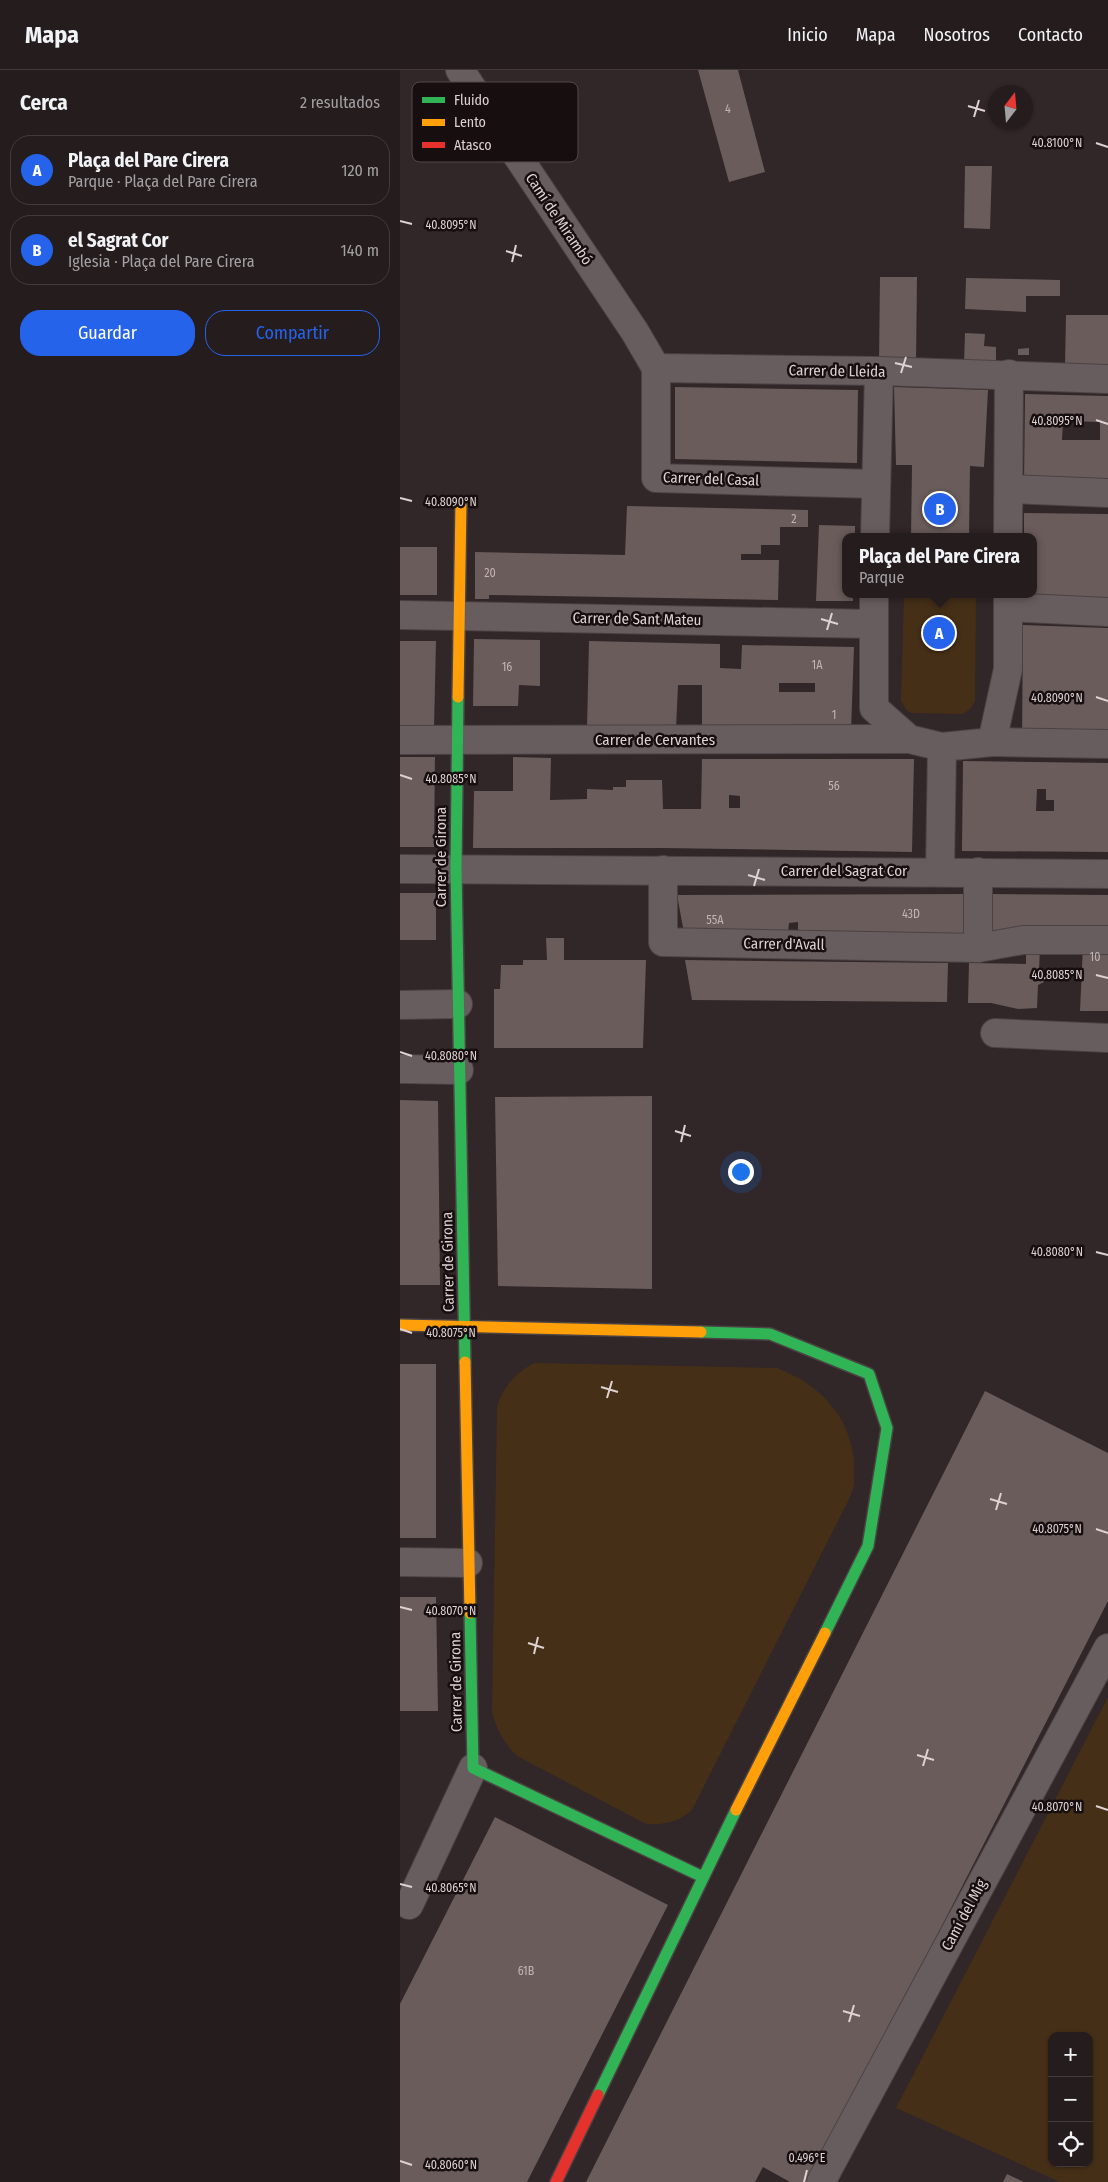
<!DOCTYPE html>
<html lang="es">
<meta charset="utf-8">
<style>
:root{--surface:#251c1e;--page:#31292b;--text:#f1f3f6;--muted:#a3a1a4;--line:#423a3c;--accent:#2563eb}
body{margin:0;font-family:"Fira Sans Condensed",sans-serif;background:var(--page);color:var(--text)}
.controls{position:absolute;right:15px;bottom:15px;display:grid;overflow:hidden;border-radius:10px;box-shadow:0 1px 4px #0004}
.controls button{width:45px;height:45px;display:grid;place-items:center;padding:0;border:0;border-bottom:1px solid var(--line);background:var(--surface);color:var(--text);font:25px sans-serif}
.compass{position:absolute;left:588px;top:15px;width:45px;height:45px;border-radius:50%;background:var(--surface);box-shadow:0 1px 4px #0004;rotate:16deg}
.you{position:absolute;left:340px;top:1101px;width:18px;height:18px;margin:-12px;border:4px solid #fff;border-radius:50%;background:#1a73e8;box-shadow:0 0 0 8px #1a73e833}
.badge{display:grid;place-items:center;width:32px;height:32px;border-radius:50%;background:var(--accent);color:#fff;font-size:16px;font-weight:700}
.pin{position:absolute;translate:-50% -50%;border:2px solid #fff;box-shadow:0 1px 5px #0006}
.popup{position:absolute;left:442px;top:463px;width:195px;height:65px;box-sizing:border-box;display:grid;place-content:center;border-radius:10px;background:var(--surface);filter:drop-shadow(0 1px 4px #0005);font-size:16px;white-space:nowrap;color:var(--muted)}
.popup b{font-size:19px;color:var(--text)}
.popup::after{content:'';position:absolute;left:50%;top:100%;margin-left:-10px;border:10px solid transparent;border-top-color:var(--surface)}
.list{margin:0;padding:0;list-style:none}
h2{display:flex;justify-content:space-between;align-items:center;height:65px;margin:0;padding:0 20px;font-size:21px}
h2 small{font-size:16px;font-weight:400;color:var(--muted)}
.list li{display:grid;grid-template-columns:32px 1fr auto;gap:15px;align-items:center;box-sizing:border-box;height:70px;margin:0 10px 10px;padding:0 10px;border:1px solid var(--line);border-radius:20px}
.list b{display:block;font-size:19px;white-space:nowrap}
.list p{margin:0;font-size:16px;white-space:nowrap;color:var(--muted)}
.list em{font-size:16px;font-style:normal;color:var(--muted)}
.actions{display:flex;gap:10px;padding:15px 20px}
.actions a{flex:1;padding:11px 0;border:1px solid var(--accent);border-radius:20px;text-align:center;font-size:18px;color:var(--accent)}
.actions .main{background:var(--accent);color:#fff}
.icon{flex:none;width:28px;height:28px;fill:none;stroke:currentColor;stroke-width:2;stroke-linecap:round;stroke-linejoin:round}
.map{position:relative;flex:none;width:708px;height:2112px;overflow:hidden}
header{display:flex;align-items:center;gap:30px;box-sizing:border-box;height:70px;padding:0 25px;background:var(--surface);border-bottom:1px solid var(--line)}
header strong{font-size:24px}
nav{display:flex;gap:28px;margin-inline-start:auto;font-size:18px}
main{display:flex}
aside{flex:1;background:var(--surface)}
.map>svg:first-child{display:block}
</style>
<header>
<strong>Mapa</strong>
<nav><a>Inicio</a><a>Mapa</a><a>Nosotros</a><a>Contacto</a></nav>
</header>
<main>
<aside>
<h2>Cerca<small>2 resultados</small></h2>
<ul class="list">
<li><span class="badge">A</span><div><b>Plaça del Pare Cirera</b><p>Parque · Plaça del Pare Cirera</p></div><em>120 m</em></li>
<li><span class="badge">B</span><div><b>el Sagrat Cor</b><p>Iglesia · Plaça del Pare Cirera</p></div><em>140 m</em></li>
</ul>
<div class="actions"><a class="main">Guardar</a><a>Compartir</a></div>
</aside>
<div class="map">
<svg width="708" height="2112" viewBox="0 0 708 2112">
<rect width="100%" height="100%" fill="#312628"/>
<!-- green -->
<g fill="#452f17" fill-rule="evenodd">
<polygon points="504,524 576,524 575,631 571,638 563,644 512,643 507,641 501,631"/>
<path d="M 134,1293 L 377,1298 C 419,1314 450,1345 454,1392 C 454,1401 455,1410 453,1419 C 451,1425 448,1431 445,1437 L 292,1740 C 279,1752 264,1755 246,1754 L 117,1686 C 104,1673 96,1659 92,1641 L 97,1337 C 102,1318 116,1303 134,1293 Z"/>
<path d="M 708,1627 L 708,2112 L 660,2112 L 496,2038 ZM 652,1966 L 689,1966 L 689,2093 L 652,2093 Z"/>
</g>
<!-- building -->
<g fill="#6a5c5b" fill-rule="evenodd">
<polygon points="298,0 338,0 365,102 329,112"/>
<polygon points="565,96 592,96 590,159 564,158"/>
<polygon points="480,207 517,207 516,293 479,293"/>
<polygon points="566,208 660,210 660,226 626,226 626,242 565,239"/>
<polygon points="666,245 708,245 708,297 665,296"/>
<polygon points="565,263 585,264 584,276 596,277 596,295 564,294"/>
<polygon points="629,278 629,285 618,285 618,279"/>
<polygon points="275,317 458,320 457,393 275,389"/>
<polygon points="494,317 588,320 584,397 570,396 569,467 511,467 512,395 496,395"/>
<path d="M 625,324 L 708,326 L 708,414 L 624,412 ZM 663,351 L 700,352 L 700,370 L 662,370 Z"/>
<polygon points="227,436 408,440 408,457 380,457 380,475 361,475 361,484 341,484 341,490 379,490 378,530 89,525 89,529 75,529 75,482 225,485"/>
<polygon points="624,443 708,444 708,532 625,524 633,524 633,467 624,467"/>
<polygon points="419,455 455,456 455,467 445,467 445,524 453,524 453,531 416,531"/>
<rect x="0" y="477" width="37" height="48"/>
<polygon points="623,555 708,558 708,669 622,668"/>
<polygon points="74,569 140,570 140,616 119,615 118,636 73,636"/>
<polygon points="0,571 36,571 34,658 0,657"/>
<path d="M 189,571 L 320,574 L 320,598 L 341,599 L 342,575 L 454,577 L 451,661 L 302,659 L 302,615 L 278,615 L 276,659 L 187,658 ZM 379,613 L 415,613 L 415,622 L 379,622 Z"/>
<polygon points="0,687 35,687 34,777 0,777"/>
<path d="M 113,687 L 151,688 L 150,730 L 187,729 L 187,719 L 213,720 L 213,717 L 226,717 L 226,710 L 262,710 L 263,739 L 301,739 L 302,689 L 514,689 L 512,782 L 263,778 L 73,778 L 74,721 L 113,721 ZM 329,725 L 340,726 L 340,738 L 329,738 Z"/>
<path d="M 563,691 L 708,693 L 708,782 L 562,781 ZM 637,719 L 646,719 L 646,730 L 654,730 L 654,741 L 636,741 Z"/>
<rect x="0" y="823" width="36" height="47"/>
<polygon points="570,824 571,864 398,863 398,852 389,853 388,863 284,863 277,825"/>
<polygon points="584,824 708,825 708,865 583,864"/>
<polygon points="146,868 164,868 164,890 246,890 243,978 94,978 94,919 100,919 101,895 123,895 123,890 147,890"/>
<polygon points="626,875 640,875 639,903 643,905 645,909 644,912 638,915 637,938 618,939 591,933 568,933 569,893 626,894"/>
<polygon points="683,875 708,875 708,941 680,941"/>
<polygon points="285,890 548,893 547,932 292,930"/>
<polygon points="252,1026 252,1219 98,1216 95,1027"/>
<polygon points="0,1030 38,1031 40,1215 0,1215"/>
<rect x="0" y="1294" width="36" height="174"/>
<polygon points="585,1321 708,1383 708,1531 411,2112 390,2112 363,2097 355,2112 186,2112"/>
<polygon points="0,1527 36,1527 38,1641 0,1641"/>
<polygon points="95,1747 268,1835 127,2112 0,2112 0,1934"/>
<polygon points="607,2104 624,2112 603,2112"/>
</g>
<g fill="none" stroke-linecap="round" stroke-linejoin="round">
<defs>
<g id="street">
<polyline points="60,0 235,262 256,298"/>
<polyline points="256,298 479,301 708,309"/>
<polyline points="256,298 256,408 475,414"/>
<polyline points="609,419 708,423"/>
<polyline points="475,467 479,301"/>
<polyline points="608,467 609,304"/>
<polyline points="474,524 474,638 509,669 542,677 540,802"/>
<polyline points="608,537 708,542"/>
<polyline points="0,545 474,554"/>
<polyline points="0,670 509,669"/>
<polyline points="592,672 708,674"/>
<polyline points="542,677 592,672 608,599 608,524"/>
<polyline points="0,799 708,804"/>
<polyline points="263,800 263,872 578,878 578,802"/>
<polyline points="578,878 623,870 708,870"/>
<polyline points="0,935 58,934"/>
<polyline points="595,963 708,968"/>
<polyline points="0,999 59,1000"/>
<polyline points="0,1492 68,1493"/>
<polyline points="9,1835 73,1698"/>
<polyline points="421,2112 708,1578"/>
</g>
<g id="fast">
<polyline points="58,627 56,799 65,1292"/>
<polyline points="301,1262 370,1264 469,1304 487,1358 468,1476 425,1563"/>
<polyline points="70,1543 73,1698 303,1807"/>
<polyline points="198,2025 336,1740"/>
</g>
<g id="slow">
<polyline points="58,627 61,432"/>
<polyline points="0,1255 301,1262"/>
<polyline points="65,1292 70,1543"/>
<polyline points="336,1740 425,1563"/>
</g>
<polyline id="jam" points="156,2112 198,2025"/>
</defs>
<!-- street casing -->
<use href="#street" stroke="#4b4244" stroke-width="30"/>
<!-- fast casing -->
<use href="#fast" stroke="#4b4244" stroke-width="14"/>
<!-- slow casing -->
<use href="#slow" stroke="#4b4244" stroke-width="14"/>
<!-- jam casing -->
<use href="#jam" stroke="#4b4244" stroke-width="14"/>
<!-- street -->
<use href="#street" stroke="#675d5f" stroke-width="28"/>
<!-- fast -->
<use href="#fast" stroke="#30b455" stroke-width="11"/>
<!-- slow -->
<use href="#slow" stroke="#ff9f0a" stroke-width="11"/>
<!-- jam -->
<use href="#jam" stroke="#e5322d" stroke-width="11"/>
</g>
<!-- ticks -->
<path fill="none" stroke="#ded1d2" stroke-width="2" d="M 568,36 L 585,41M 574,47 L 579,30M 696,73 L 708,77M 0,151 L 12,154M 106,181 L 122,186M 112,192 L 116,175M 495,293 L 512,297M 501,303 L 506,287M 696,350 L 708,354M 0,428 L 12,431M 421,549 L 438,554M 427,560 L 432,543M 696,627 L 708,631M 0,705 L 12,709M 348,805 L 365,810M 354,816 L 359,799M 696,905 L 708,908M 0,982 L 12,986M 275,1061 L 291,1066M 281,1072 L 285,1055M 696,1182 L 708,1185M 0,1259 L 12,1263M 201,1317 L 218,1322M 207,1328 L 212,1311M 590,1429 L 607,1434M 596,1440 L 601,1423M 696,1459 L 708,1463M 0,1537 L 12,1540M 128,1573 L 144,1578M 134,1584 L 138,1567M 517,1685 L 534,1690M 523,1696 L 528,1679M 696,1736 L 708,1740M 0,1814 L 12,1817M 443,1941 L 460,1946M 449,1952 L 454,1935M 0,2091 L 12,2095M 404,2112 L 407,2100"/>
<g text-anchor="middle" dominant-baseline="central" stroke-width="5" stroke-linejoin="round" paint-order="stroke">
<!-- number labels -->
<g font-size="12" fill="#c1b4b4">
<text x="328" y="39">4</text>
<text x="394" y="449">2</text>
<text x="90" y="503">20</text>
<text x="417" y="595">1A</text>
<text x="107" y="597">16</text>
<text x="434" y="645">1</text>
<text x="434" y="716">56</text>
<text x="511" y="844">43D</text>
<text x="315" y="850">55A</text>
<text x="695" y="887">10</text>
<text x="126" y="1901">61B</text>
</g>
<!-- street labels -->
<g font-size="15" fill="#ded1d2" stroke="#170e0f">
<text transform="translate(159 149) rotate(56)">Camí de Mirambó</text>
<text transform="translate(437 301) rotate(1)">Carrer de Lleida</text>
<text transform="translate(311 409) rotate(2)">Carrer del Casal</text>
<text transform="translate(237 549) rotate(1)">Carrer de Sant Mateu</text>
<text x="255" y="670">Carrer de Cervantes</text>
<text transform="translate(41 787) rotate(-90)">Carrer de Girona</text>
<text x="444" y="801">Carrer del Sagrat Cor</text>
<text transform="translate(384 874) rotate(1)">Carrer d'Avall</text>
<text transform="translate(48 1192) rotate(-91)">Carrer de Girona</text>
<text transform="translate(56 1612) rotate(-91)">Carrer de Girona</text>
<text transform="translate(564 1845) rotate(-62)">Camí del Mig</text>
</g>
</g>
<!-- legend -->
<rect x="12" y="12" width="166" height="80" rx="8" fill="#170e0f" stroke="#53484a" stroke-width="1"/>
<rect x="22" y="27" width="23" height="6" fill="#30b455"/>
<rect x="22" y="49" width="23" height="7" fill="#ff9f0a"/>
<rect x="22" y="72" width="23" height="6" fill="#e5322d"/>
<g font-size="14" fill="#ded1d2">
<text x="54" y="35">Fluido</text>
<text x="54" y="57">Lento</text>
<text x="54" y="80">Atasco</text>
</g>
<g font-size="12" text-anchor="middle" fill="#ded1d2" stroke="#170e0f" stroke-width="5" stroke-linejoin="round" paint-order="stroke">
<text x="657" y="77">40.8100°N</text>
<text x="51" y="159">40.8095°N</text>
<text x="657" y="355">40.8095°N</text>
<text x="51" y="436">40.8090°N</text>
<text x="657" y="632">40.8090°N</text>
<text x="51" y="713">40.8085°N</text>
<text x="657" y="909">40.8085°N</text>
<text x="51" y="990">40.8080°N</text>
<text x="657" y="1186">40.8080°N</text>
<text x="51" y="1267">40.8075°N</text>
<text x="657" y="1463">40.8075°N</text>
<text x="51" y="1545">40.8070°N</text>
<text x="657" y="1741">40.8070°N</text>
<text x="51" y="1822">40.8065°N</text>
<text x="407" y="2092">0.496°E</text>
<text x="51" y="2099">40.8060°N</text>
</g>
</svg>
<div class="controls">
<button>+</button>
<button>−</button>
<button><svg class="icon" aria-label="locate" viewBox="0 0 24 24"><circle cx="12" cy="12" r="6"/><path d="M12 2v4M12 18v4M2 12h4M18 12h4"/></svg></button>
</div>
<svg class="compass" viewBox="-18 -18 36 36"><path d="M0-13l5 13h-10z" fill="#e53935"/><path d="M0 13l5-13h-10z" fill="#a3a1a4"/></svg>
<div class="you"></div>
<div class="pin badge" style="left:539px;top:563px">A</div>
<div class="popup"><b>Plaça del Pare Cirera</b>Parque</div>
<div class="pin badge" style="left:540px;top:439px">B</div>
</div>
</main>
